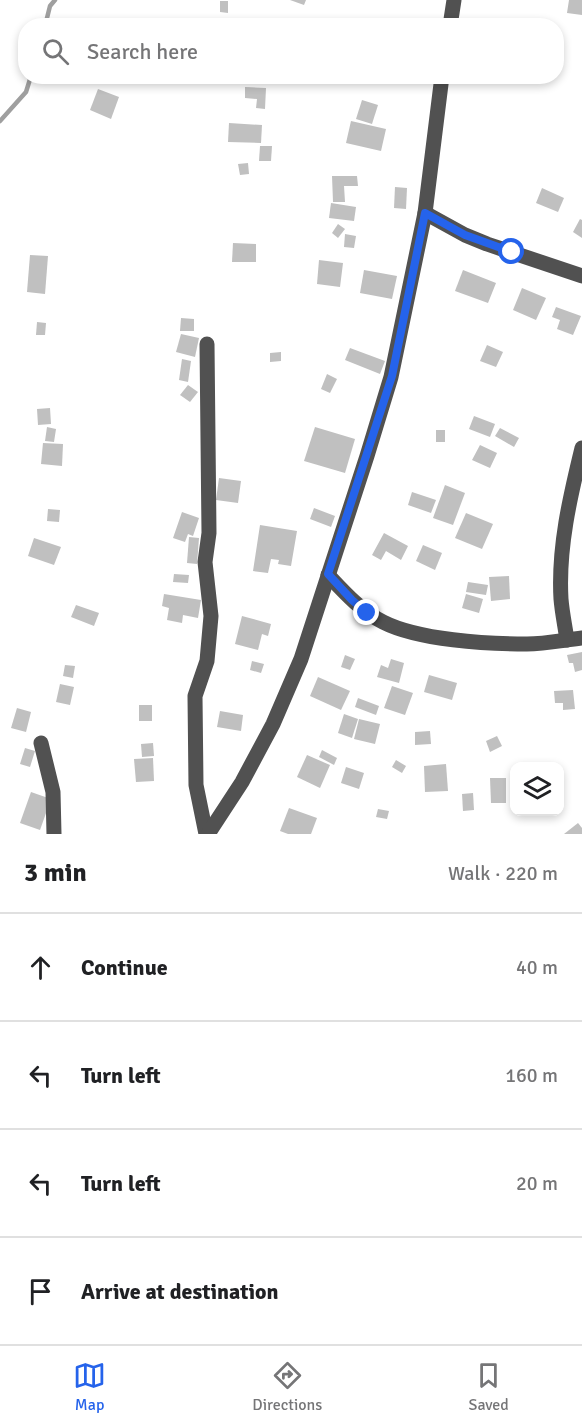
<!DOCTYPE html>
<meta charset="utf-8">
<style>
:root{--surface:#fff;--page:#f2f2f2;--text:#202124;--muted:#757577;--line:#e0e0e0;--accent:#2563eb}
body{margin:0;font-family:Signika,sans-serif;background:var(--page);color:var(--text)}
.controls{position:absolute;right:18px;bottom:18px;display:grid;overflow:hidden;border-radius:12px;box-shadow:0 3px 9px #0003}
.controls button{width:54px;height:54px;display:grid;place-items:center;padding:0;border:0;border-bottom:2px solid var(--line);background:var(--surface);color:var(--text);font:30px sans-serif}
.stop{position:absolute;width:18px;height:18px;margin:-14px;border:4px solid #2563eb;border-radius:50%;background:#fff}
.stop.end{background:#2563eb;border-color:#fff;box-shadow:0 2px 6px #0008}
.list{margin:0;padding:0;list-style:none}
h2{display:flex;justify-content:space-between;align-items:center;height:78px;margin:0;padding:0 24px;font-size:26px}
h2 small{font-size:20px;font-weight:400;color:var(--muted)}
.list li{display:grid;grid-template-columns:39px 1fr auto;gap:18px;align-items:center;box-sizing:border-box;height:108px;padding:0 24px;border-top:2px solid var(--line)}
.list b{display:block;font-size:22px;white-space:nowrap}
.list em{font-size:20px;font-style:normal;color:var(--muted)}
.icon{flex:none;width:33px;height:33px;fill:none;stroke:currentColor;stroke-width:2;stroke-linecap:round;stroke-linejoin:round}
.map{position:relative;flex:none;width:582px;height:834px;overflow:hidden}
.search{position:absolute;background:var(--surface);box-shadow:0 3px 9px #0003;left:18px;right:18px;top:18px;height:66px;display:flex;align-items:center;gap:15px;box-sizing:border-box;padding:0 21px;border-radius:24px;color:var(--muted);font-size:22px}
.sheet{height:510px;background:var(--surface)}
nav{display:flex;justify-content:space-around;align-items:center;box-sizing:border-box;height:84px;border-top:2px solid var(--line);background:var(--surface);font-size:16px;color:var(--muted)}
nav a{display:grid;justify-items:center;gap:3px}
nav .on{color:var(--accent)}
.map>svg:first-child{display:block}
</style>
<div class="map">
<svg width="582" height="834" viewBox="0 0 582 834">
<rect width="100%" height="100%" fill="#fff"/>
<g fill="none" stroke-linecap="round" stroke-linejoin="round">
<!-- stream -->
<g stroke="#9f9f9f" stroke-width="4.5">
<polyline points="45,26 50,6 55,0"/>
<polyline points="0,121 26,92 31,76"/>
</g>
</g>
<!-- building -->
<g fill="#c0c0c0">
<polygon points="290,0 306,0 304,5"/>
<polygon points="569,0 582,0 582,15 567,13"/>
<polygon points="220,1 228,1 228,13 220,12"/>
<polygon points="245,87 266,88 265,109 256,108 257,99 245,98"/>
<polygon points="98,89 119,97 111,119 90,110"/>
<polygon points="362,100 378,105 372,124 356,119"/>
<polygon points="351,121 386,129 381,151 346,143"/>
<polygon points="229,123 262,125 261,143 228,142"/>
<polygon points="260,146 272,146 271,161 259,161"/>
<polygon points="248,163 249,174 240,175 238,164"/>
<polygon points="332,176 357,176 358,186 344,186 345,202 333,202"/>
<polygon points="395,187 407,188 406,209 394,208"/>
<polygon points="542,188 564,198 558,212 536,203"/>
<polygon points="331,203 356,207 354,221 329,218"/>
<polygon points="580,219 582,220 582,238 573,232"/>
<polygon points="338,224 345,229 338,238 332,233"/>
<polygon points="345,234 356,236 354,248 344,247"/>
<polygon points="233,243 256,244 256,262 232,262"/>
<polygon points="30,255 48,256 45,294 27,292"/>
<polygon points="319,260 343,263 340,287 317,284"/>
<polygon points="364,270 397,276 392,299 360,293"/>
<polygon points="463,270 496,283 488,303 455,291"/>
<polygon points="522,288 546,298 536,320 513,310"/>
<polygon points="556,307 581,316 573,335 557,329 560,320 552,317"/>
<polygon points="181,318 194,319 194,331 180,331"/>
<polygon points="37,322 46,323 45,335 36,335"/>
<polygon points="181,334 199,338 195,357 176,352"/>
<polygon points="487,345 503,352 496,367 480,361"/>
<polygon points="350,348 385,361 380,374 345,360"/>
<polygon points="281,352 281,361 270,362 270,353"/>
<polygon points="182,359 191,361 188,382 179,380"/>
<polygon points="327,374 337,379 330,393 321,389"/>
<polygon points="188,385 198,392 190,402 180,395"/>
<polygon points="50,408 51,424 38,425 37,409"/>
<polygon points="474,416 495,424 490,437 469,429"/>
<polygon points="47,427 56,429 54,442 45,441"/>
<polygon points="315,427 355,439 345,473 304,461"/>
<polygon points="500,428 519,438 514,447 495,436"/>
<rect x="436" y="430" width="9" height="12"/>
<polygon points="43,443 63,444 62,466 41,464"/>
<polygon points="480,445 497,453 490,468 472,460"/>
<polygon points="219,478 241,481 238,503 216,500"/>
<polygon points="445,485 465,493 453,525 433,518"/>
<polygon points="412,492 436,500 431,513 408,505"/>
<polygon points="314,508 335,516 331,527 310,519"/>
<polygon points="48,509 60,510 59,522 47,521"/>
<polygon points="182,512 199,518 193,536 188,534 185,542 173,538"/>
<polygon points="466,513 493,524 482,549 455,538"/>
<polygon points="260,525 297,531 291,566 278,564 279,560 271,559 268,573 253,571"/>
<polygon points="384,533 408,546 401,560 386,551 381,560 372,555"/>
<polygon points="189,537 199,538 197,564 187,563"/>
<polygon points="34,538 61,547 54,565 28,556"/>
<polygon points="423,545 442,553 435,570 416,561"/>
<polygon points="174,574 189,575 188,583 173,582"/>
<polygon points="509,576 510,599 491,601 489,577"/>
<polygon points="468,582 488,585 486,595 466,592"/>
<polygon points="164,594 201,600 198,618 183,615 182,623 167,620 169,608 162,606"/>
<polygon points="466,594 483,599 479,613 462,608"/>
<polygon points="76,605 99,613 94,626 71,617"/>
<polygon points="242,616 271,624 268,636 262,634 258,650 235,644"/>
<polygon points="582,652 582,670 575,672 573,663 569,663 567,655"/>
<polygon points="345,655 355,659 350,670 341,667"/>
<polygon points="391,659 404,663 399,683 377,677 381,665 388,668"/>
<polygon points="252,661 264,664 261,673 250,670"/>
<polygon points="65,665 75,666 73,678 63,676"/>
<polygon points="429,675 457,683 452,700 424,692"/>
<polygon points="318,677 350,691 341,710 310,696"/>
<polygon points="60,684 74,687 70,705 56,702"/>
<polygon points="392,686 413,693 405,715 384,708"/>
<polygon points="573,690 575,709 563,710 563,703 555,703 554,691"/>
<polygon points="358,698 379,706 376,715 355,707"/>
<rect x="139" y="705" width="13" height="16"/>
<polygon points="17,708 31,712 26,732 11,728"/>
<polygon points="220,711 243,715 241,731 217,727"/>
<polygon points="344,714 358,719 352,738 338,733"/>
<polygon points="359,719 380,724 375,744 354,739"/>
<polygon points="430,731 431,744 415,745 415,732"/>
<polygon points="497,736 502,746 490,752 486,741"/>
<polygon points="153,743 154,756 142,757 141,744"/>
<polygon points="25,748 35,751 30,767 20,764"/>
<polygon points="322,750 337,758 334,765 319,757"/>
<polygon points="307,755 330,765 320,788 297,777"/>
<polygon points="153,758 154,781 136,782 134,759"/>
<polygon points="396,760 406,766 402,773 392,767"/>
<polygon points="446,764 448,791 425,792 424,766"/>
<polygon points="346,767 364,773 359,789 341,783"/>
<polygon points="490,778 506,778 506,803 491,803"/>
<polygon points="31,792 51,799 40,830 20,823"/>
<polygon points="473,793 474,810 463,811 462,794"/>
<polygon points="289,808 317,818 311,834 288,834 280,831"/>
<polygon points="378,809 389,811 387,819 376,817"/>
<polygon points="578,823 582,828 582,834 564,834"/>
</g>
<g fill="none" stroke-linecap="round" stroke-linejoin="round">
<!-- minor -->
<g stroke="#515151" stroke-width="15">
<polyline points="450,26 454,0"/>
<polyline points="425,213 465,235 487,244 582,276"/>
<path d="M 328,575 C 344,592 361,611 383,622 C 418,640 487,644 527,644 C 545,644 564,640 582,638"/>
<path d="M 567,640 C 565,626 562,612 561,599 C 558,548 570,497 582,448"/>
<polyline points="41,743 53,792 54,834"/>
<polyline points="206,834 196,785 195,696 207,661 211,616 205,562 209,533 207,344"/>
<polyline points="208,834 242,782 273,724 301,659 367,456 391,377 425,213 442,76"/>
</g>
</g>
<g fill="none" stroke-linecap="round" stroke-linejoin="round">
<!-- route -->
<polyline stroke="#2563eb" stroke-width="8" points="367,613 352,600 328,574 392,376 425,213 465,235 512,252"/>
</g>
</svg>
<div class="controls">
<button><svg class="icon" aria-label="layers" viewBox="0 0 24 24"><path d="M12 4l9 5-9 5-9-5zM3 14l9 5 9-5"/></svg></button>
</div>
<div class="stop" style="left:512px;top:252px"></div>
<div class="stop end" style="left:367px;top:613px"></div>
<div class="search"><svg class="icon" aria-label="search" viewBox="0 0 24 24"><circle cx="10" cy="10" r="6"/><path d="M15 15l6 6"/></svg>Search here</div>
</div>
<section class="sheet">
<h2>3 min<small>Walk · 220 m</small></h2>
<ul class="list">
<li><svg class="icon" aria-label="ahead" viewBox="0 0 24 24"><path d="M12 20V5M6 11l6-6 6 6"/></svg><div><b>Continue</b></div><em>40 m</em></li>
<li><svg class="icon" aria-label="left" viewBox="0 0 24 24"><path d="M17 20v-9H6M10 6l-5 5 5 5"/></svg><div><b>Turn left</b></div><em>160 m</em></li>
<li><svg class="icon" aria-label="left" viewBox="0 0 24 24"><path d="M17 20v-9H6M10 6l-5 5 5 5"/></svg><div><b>Turn left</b></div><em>20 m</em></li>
<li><svg class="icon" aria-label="arrive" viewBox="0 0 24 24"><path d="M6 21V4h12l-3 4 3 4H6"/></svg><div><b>Arrive at destination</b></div></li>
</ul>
</section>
<nav>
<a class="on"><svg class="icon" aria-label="map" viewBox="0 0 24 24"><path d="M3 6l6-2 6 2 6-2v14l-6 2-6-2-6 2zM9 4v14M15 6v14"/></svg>Map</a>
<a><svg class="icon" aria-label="directions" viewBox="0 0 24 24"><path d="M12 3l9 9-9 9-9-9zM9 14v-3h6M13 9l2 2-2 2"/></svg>Directions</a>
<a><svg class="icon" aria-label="saved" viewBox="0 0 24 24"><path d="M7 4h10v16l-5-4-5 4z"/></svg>Saved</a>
</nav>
